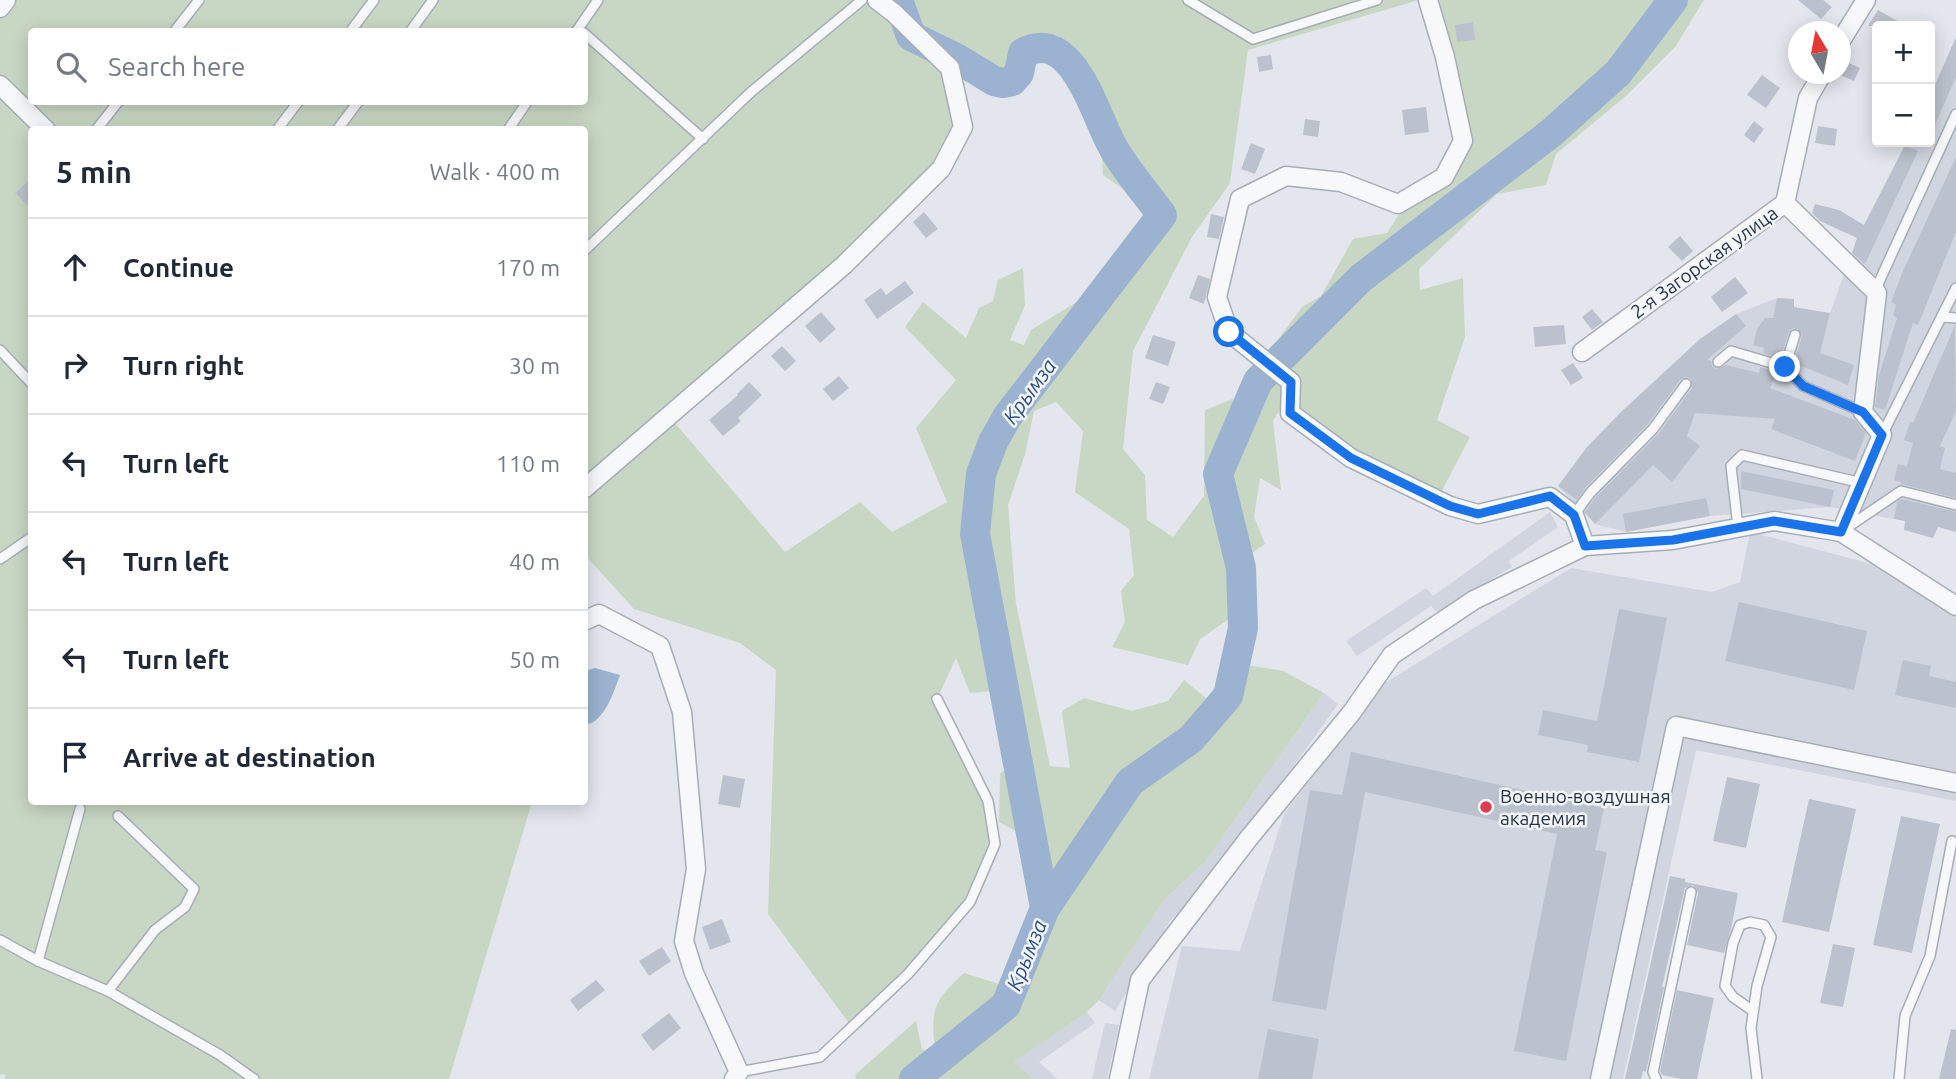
<!DOCTYPE html>
<meta charset="utf-8">
<style>
:root{--surface:#fff;--page:#f6f6f7;--text:#1f2937;--muted:#747a83;--line:#e0e1e3}
body{margin:0;font-family:Ubuntu,sans-serif;background:var(--page);color:var(--text)}
.controls{position:absolute;right:21px;top:21px;display:grid;overflow:hidden;border-radius:7px;box-shadow:0 4px 18px #0003}
.controls button{width:63px;height:63px;display:grid;place-items:center;padding:0;border:0;border-bottom:2px solid var(--line);background:var(--surface);color:var(--text);font:35px sans-serif}
.compass{position:absolute;left:1788px;top:21px;width:63px;height:63px;border-radius:50%;background:var(--surface);box-shadow:0 4px 18px #0003;rotate:350deg}
.stop{position:absolute;width:21px;height:21px;margin:-16px;border:5px solid #1a73e8;border-radius:50%;background:#fff}
.stop.end{background:#1a73e8;border-color:#fff;box-shadow:0 2px 7px #0008}
.list{margin:0;padding:0;list-style:none}
h2{display:flex;justify-content:space-between;align-items:center;height:91px;margin:0;padding:0 28px;font-size:30px}
h2 small{font-size:23px;font-weight:400;color:var(--muted)}
.list li{display:grid;grid-template-columns:46px 1fr auto;gap:21px;align-items:center;box-sizing:border-box;height:98px;padding:0 28px;border-top:2px solid var(--line)}
.list b{display:block;font-size:26px;white-space:nowrap}
.list em{font-size:23px;font-style:normal;color:var(--muted)}
.icon{flex:none;width:38px;height:38px;fill:none;stroke:currentColor;stroke-width:2;stroke-linecap:round;stroke-linejoin:round}
.map{position:relative;flex:none;width:1956px;height:1079px;overflow:hidden}
.search{position:absolute;background:var(--surface);box-shadow:0 4px 18px #0003;left:28px;top:28px;width:560px;height:77px;display:flex;align-items:center;gap:18px;box-sizing:border-box;padding:0 24px;border-radius:7px;color:var(--muted);font-size:26px}
.panel{position:absolute;background:var(--surface);box-shadow:0 4px 18px #0003;left:28px;top:126px;width:560px;height:679px;border-radius:7px}
.map>svg:first-child{display:block}
</style>
<div class="map">
<svg width="1956" height="1079" viewBox="0 0 1956 1079">
<rect width="100%" height="100%" fill="#e3e6ec"/>
<!-- built -->
<g fill="#d1d5df">
<polygon points="1956,49 1956,521 1893,519 1830,507 1710,516 1660,517 1627,532 1595,524 1558,486 1731,326 1736,314 1777,298 1797,318 1830,313 1850,258 1905,145 1909,142 1930,142 1930,101"/>
<polygon points="1550,512 1558,527 1509,561 1512,567 1437,612 1431,606 1357,656 1346,641 1426,588 1433,596"/>
<polygon points="1750,532 1876,565 1956,612 1956,801 1696,750 1623,1079 1149,1079 1182,946 1240,951 1284,814 1385,683 1571,568 1712,592 1740,582"/>
<polygon points="1324,693 1338,704 1214,878 1170,921 1115,1011 1099,1000 1154,915 1169,895 1205,862"/>
<polygon points="1087,1012 1095,1023 1039,1062 1057,1079 1033,1079 1013,1062"/>
<polygon points="1105,1023 1119,1025 1107,1079 1092,1079"/>
</g>
<!-- green -->
<path fill="#c8d7c3" fill-rule="evenodd" d="M 0,0 L 877,0 L 901,18 L 899,0 L 1419,0 L 1248,50 L 1230,183 L 1192,237 L 1133,351 L 1123,449 L 1145,475 L 1147,520 L 1173,537 L 1204,496 L 1205,410 L 1235,398 L 1302,307 L 1321,296 L 1353,239 L 1387,233 L 1412,195 L 1459,158 L 1431,0 L 1704,0 L 1675,47 L 1626,96 L 1556,154 L 1546,185 L 1497,194 L 1419,269 L 1420,290 L 1463,278 L 1465,337 L 1437,420 L 1470,437 L 1438,498 L 1352,449 L 1299,415 L 1294,386 L 1273,421 L 1281,490 L 1260,478 L 1254,517 L 1265,544 L 1238,563 L 1246,607 L 1200,639 L 1188,665 L 1112,647 L 1125,622 L 1121,591 L 1134,575 L 1129,529 L 1075,492 L 1083,431 L 1056,402 L 1034,411 L 1025,454 L 1008,505 L 1016,604 L 1050,766 L 1070,768 L 1062,711 L 1084,698 L 1132,711 L 1168,701 L 1184,680 L 1212,703 L 1241,664 L 1283,671 L 1324,693 L 1205,862 L 1169,895 L 1154,915 L 1099,1000 L 1087,1012 L 1014,1062 L 1033,1079 L 856,1079 L 855,1075 L 916,1021 L 922,1050 L 935,1049 C 930,1008 935,1000 964,973 L 1018,990 L 1047,945 L 1037,842 L 999,822 L 1000,773 L 1020,762 L 1016,689 L 970,693 L 956,658 L 937,699 L 988,801 L 995,844 L 970,902 L 908,974 L 852,1027 L 768,914 L 776,670 L 740,643 L 634,609 L 585,555 L 584,130 L 32,130 L 32,802 L 532,802 L 449,1079 L 5,1079 L 5,1074 L 0,1075 ZM 32,32 L 584,32 L 584,102 L 32,102 ZM 1045,60 L 1099,105 L 1103,175 L 1162,216 L 1132,270 L 1106,284 L 1031,330 L 1024,345 L 1010,340 L 1025,305 L 1023,268 L 998,280 L 993,301 L 979,308 L 966,338 L 923,302 L 905,327 L 956,380 L 916,428 L 947,502 L 892,532 L 860,502 L 785,552 L 669,416 L 941,169 L 963,127 L 950,69 L 1004,70 Z"/>
<!-- water -->
<path fill="#9bb3d0" d="M 595,668 L 620,675 C 614,691 605,722 585,725 L 585,671 Z"/>
<g fill="none" stroke-linecap="round" stroke-linejoin="round">
<!-- river -->
<g stroke="#9bb3d0" stroke-width="30">
<path d="M 898,0 L 911,36 L 958,59 L 994,81 L 1003,83 L 1012,81 L 1019,73 L 1023,53 C 1074,25 1096,120 1114,149 C 1127,172 1146,193 1162,215 L 1007,417 L 993,442 L 981,474 L 975,534 L 1045,908 L 1006,1005 L 914,1079"/>
<polyline points="1045,908 1130,782 1191,739 1228,696 1243,628 1241,568 1218,474 1258,381 1361,278 1551,133 1618,73 1673,0"/>
</g>
</g>
<!-- building -->
<g fill="#bcc2cd">
<polygon points="1798,0 1823,0 1832,7 1821,19"/>
<polygon points="1878,10 1906,26 1868,26"/>
<polygon points="1473,22 1475,40 1457,42 1455,25"/>
<polygon points="1956,37 1956,77 1930,136 1930,96"/>
<polygon points="1271,55 1273,69 1259,72 1257,57"/>
<polygon points="1840,59 1860,68 1854,81 1840,75"/>
<polygon points="1762,75 1780,88 1766,108 1747,95"/>
<polygon points="1426,107 1429,132 1405,135 1402,110"/>
<polygon points="1305,119 1320,121 1318,137 1303,135"/>
<polygon points="1754,121 1764,129 1754,143 1744,135"/>
<polygon points="1818,126 1837,129 1835,146 1815,143"/>
<polygon points="1251,143 1265,149 1255,174 1241,169"/>
<polygon points="1905,145 1918,151 1865,264 1852,253 1857,238 1820,221 1812,213 1815,204 1839,210 1864,225"/>
<polygon points="1956,157 1956,232 1918,325 1913,323 1885,410 1875,407 1879,375 1897,318 1893,315 1896,305 1891,302 1903,271"/>
<polygon points="32,178 32,210 15,193"/>
<polygon points="924,212 938,229 926,238 913,222"/>
<polygon points="1211,214 1224,217 1219,239 1207,237"/>
<polygon points="1680,236 1693,251 1682,261 1668,247"/>
<polygon points="1198,275 1210,279 1204,304 1189,298"/>
<polygon points="1735,277 1748,293 1722,312 1711,297"/>
<polygon points="905,281 914,293 877,319 864,300 881,288 886,295"/>
<polygon points="1777,298 1794,299 1794,307 1830,313 1820,353 1854,365 1848,385 1794,363 1802,336 1798,329 1793,328 1789,332 1780,358 1763,353 1764,348 1753,345 1757,329 1765,318 1773,318"/>
<polygon points="1592,309 1603,322 1592,330 1582,317"/>
<polygon points="821,312 836,329 820,343 805,326"/>
<polygon points="1736,314 1746,326 1707,360 1711,361 1712,366 1716,369 1726,365 1759,373 1760,367 1777,372 1770,388 1855,420 1866,433 1855,461 1771,429 1775,419 1695,413 1687,436 1700,446 1672,482 1653,465 1595,524 1585,512 1595,498 1659,433 1692,388 1691,379 1686,377 1680,380 1648,424 1585,488 1577,500 1558,486 1587,447 1621,412 1700,339"/>
<polygon points="1564,325 1566,344 1535,347 1533,327"/>
<polygon points="1955,325 1956,411 1940,446 1945,448 1940,469 1956,473 1956,498 1901,484 1901,482 1894,480 1898,464 1907,466 1913,443 1904,440 1910,422 1913,423"/>
<polygon points="1153,335 1176,342 1168,366 1145,358"/>
<polygon points="782,346 796,361 785,371 771,356"/>
<polygon points="1573,363 1583,378 1571,385 1561,370"/>
<polygon points="839,376 849,388 833,401 823,389"/>
<polygon points="749,382 762,395 738,418 741,421 723,436 709,420 738,395 737,394"/>
<polygon points="1156,382 1170,387 1163,404 1149,399"/>
<polygon points="1741,471 1834,490 1830,507 1741,489"/>
<polygon points="1706,498 1710,516 1626,532 1623,514"/>
<polygon points="1902,499 1956,512 1956,532 1938,527 1933,538 1904,530 1905,521 1894,519 1897,502"/>
<polygon points="1739,602 1867,631 1854,690 1725,661"/>
<polygon points="1619,609 1667,618 1639,762 1587,752 1588,745 1538,735 1543,710 1597,721"/>
<polygon points="1903,660 1931,666 1929,676 1956,682 1956,708 1895,695"/>
<polygon points="1351,752 1604,808 1595,850 1607,852 1566,1061 1514,1051 1557,834 1365,792 1326,1010 1272,1001 1310,790 1342,795"/>
<polygon points="723,775 745,779 740,808 718,804"/>
<polygon points="1727,777 1760,784 1746,848 1713,841"/>
<polygon points="1809,799 1856,809 1829,932 1782,922"/>
<polygon points="1901,816 1940,824 1912,953 1873,945"/>
<polygon points="1670,876 1685,879 1685,882 1738,893 1731,929 1724,953 1687,945 1698,893 1693,885 1685,888 1662,987 1664,987 1646,1072 1643,1071 1641,1079 1625,1079"/>
<polygon points="722,919 731,942 710,950 702,927"/>
<polygon points="1833,944 1855,948 1843,1007 1820,1003"/>
<polygon points="662,947 671,961 649,976 639,961"/>
<polygon points="596,980 605,990 578,1011 570,1000"/>
<polygon points="1677,990 1714,998 1697,1079 1681,1079 1662,1075 1660,1071"/>
<polygon points="669,1013 681,1028 653,1051 641,1035"/>
<polygon points="1268,1029 1319,1039 1312,1079 1258,1079"/>
<polygon points="1951,1029 1956,1030 1956,1079 1939,1079"/>
</g>
<g fill="none" stroke-linecap="round" stroke-linejoin="round">
<defs>
<g id="service">
<polyline points="1188,0 1253,39 1377,0"/>
<polyline points="174,32 199,0"/>
<polyline points="350,32 374,0"/>
<polyline points="410,32 433,0"/>
<polyline points="576,32 598,0"/>
<polyline points="584,33 703,139"/>
<polyline points="96,130 118,102"/>
<polyline points="277,130 298,102"/>
<polyline points="337,130 358,102"/>
<polyline points="508,130 527,102"/>
<polyline points="584,251 751,92 862,0"/>
<polyline points="1877,293 1879,282 1956,114"/>
<polyline points="1942,317 1956,318"/>
<polyline points="0,350 32,384"/>
<polyline points="1718,362 1731,351 1785,367 1803,386 1863,412"/>
<polyline points="1785,367 1795,335"/>
<polyline points="1882,435 1956,288"/>
<polyline points="1574,515 1590,493 1653,429 1686,384"/>
<polyline points="1738,527 1731,466 1742,455 1862,483"/>
<polyline points="1845,529 1901,491 1956,505"/>
<polyline points="0,559 32,537"/>
<polyline points="0,940 38,961 108,991 220,1055 254,1079"/>
<polyline points="38,961 80,809"/>
<polyline points="108,991 155,930 185,907 194,889 118,816"/>
<polyline points="1753,1011 1733,997 1725,986 1733,943 1740,925 1750,922 1764,925 1771,937 1757,986 1751,1028 1757,1079"/>
<polyline points="739,1072 820,1057 908,974 970,902 995,844 988,801 937,699"/>
<polyline points="1656,1079 1653,1072 1691,892"/>
<polyline points="1899,1079 1905,1016 1930,956 1952,841"/>
</g>
<g id="minor">
<polyline points="1428,0 1445,57 1463,141 1444,177 1398,204 1341,182 1286,176 1240,199 1217,297 1229,332 1291,382 1290,413 1351,458 1450,506 1478,514 1550,497 1574,515 1585,546"/>
<polyline points="0,8 6,0"/>
<polyline points="1840,42 1866,0"/>
<polyline points="0,85 46,130"/>
<polyline points="1785,203 1877,293 1863,412 1882,435 1841,532"/>
<polyline points="1582,352 1785,203 1808,98 1822,74"/>
<polyline points="584,489 844,265 941,169 963,127 950,68 894,13 877,0"/>
<polyline points="584,621 599,614 660,646 682,712 696,869 684,941 694,973 739,1072 734,1079"/>
<polyline points="1119,1079 1140,980 1249,838 1352,712 1392,655 1474,600 1585,546 1673,540 1774,521 1841,532 1956,606"/>
<polyline points="1600,1079 1676,726 1956,783"/>
</g>
</defs>
<!-- service casing -->
<use href="#service" stroke="#a7adb7" stroke-width="12"/>
<!-- minor casing -->
<use href="#minor" stroke="#a7adb7" stroke-width="21"/>
<!-- service -->
<use href="#service" stroke="#f6f8fa" stroke-width="9"/>
<!-- minor -->
<use href="#minor" stroke="#f6f8fa" stroke-width="18"/>
</g>
<g fill="none" stroke-linecap="round" stroke-linejoin="round">
<!-- route -->
<polyline stroke="#1a73e8" stroke-width="9" points="1229,332 1291,382 1290,413 1351,458 1450,506 1478,514 1550,496 1574,515 1585,546 1673,540 1774,521 1841,532 1882,435 1863,412 1803,386 1785,367"/>
</g>
<!-- markers -->
<circle fill="#dd3d4f" stroke="#f3f6f9" stroke-width="2.5" cx="1486" cy="807" r="7"/>
<g text-anchor="middle" dominant-baseline="central" stroke-width="5" stroke-linejoin="round" paint-order="stroke">
<!-- street labels -->
<g font-size="19" fill="#293347" stroke="#f3f6f9">
<text transform="translate(1704 262) rotate(-36)">2-я Загорская улица</text>
</g>
<!-- poi labels -->
<g font-size="19" fill="#293347" stroke="#f3f6f9" text-anchor="start">
<text x="1500" y="796">Военно-воздушная<tspan x="1500" dy="22">академия</tspan></text>
</g>
<!-- water labels -->
<g font-size="21" font-style="italic" fill="#2e4f80" stroke="#f3f6f9">
<text transform="translate(1029 391) rotate(-54)">Крымза</text>
<text transform="translate(1026 955) rotate(-68)">Крымза</text>
</g>
</g>
</svg>
<div class="controls">
<button>+</button>
<button>−</button>
</div>
<svg class="compass" viewBox="-18 -18 36 36"><path d="M0-13l5 13h-10z" fill="#e53935"/><path d="M0 13l5-13h-10z" fill="#747a83"/></svg>
<div class="stop" style="left:1229px;top:332px"></div>
<div class="stop end" style="left:1785px;top:367px"></div>
<div class="search"><svg class="icon" aria-label="search" viewBox="0 0 24 24"><circle cx="10" cy="10" r="6"/><path d="M15 15l6 6"/></svg>Search here</div>
<section class="panel">
<h2>5 min<small>Walk · 400 m</small></h2>
<ul class="list">
<li><svg class="icon" aria-label="ahead" viewBox="0 0 24 24"><path d="M12 20V5M6 11l6-6 6 6"/></svg><div><b>Continue</b></div><em>170 m</em></li>
<li><svg class="icon" aria-label="right" viewBox="0 0 24 24"><path d="M7 20v-9h11M14 6l5 5-5 5"/></svg><div><b>Turn right</b></div><em>30 m</em></li>
<li><svg class="icon" aria-label="left" viewBox="0 0 24 24"><path d="M17 20v-9H6M10 6l-5 5 5 5"/></svg><div><b>Turn left</b></div><em>110 m</em></li>
<li><svg class="icon" aria-label="left" viewBox="0 0 24 24"><path d="M17 20v-9H6M10 6l-5 5 5 5"/></svg><div><b>Turn left</b></div><em>40 m</em></li>
<li><svg class="icon" aria-label="left" viewBox="0 0 24 24"><path d="M17 20v-9H6M10 6l-5 5 5 5"/></svg><div><b>Turn left</b></div><em>50 m</em></li>
<li><svg class="icon" aria-label="arrive" viewBox="0 0 24 24"><path d="M6 21V4h12l-3 4 3 4H6"/></svg><div><b>Arrive at destination</b></div></li>
</ul>
</section>
</div>
